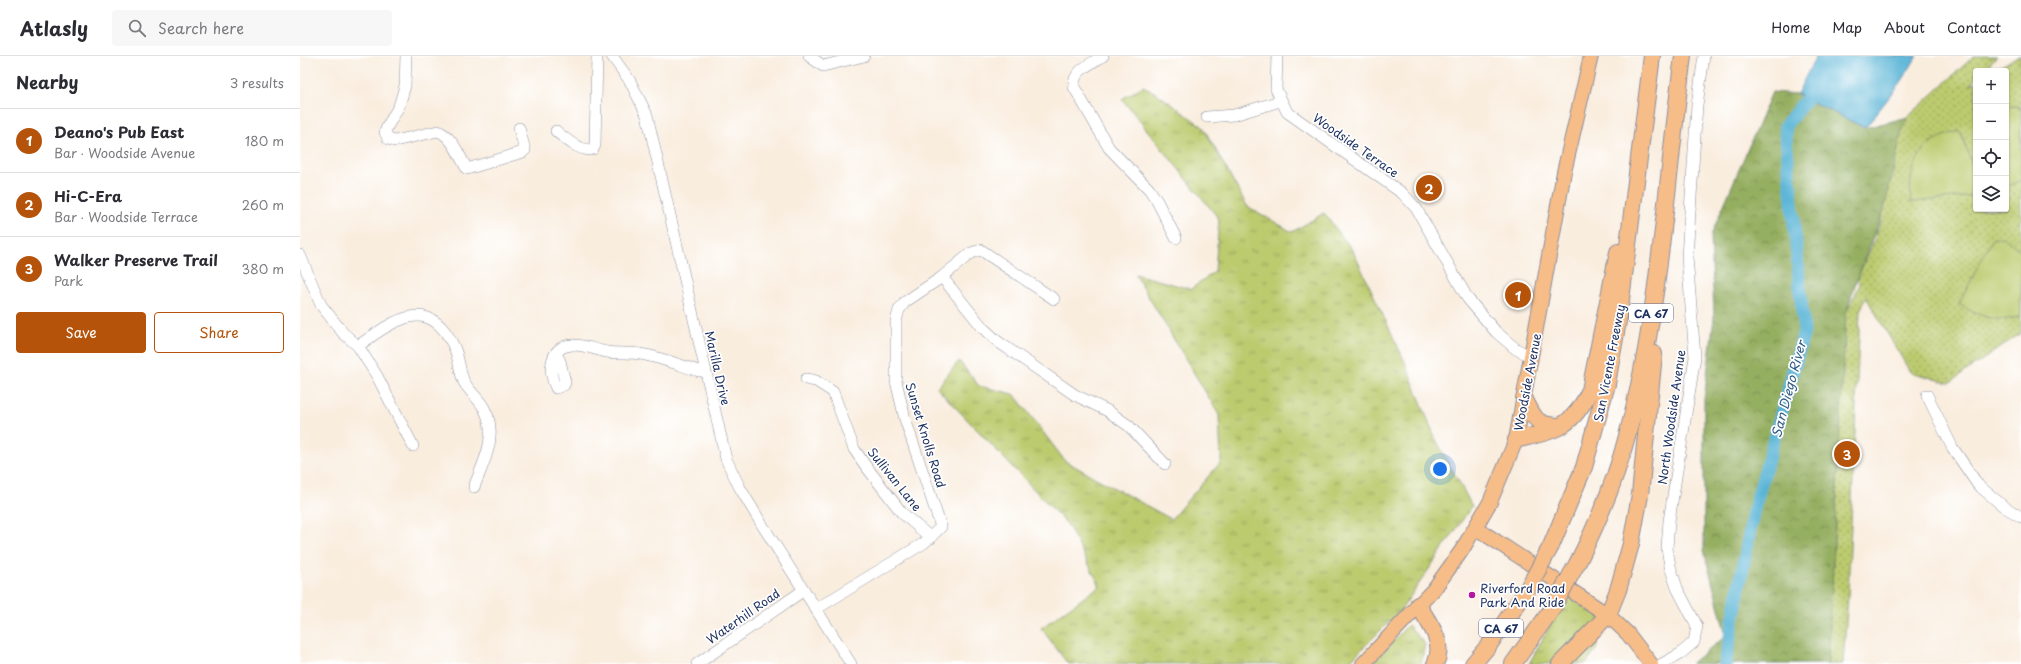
<!DOCTYPE html>
<meta charset="utf-8">
<style>
:root{--surface:#fff;--page:#f7f7f7;--text:#2b2b33;--muted:#7c7c81;--line:#e1e1e2;--accent:#b45309}
body{margin:0;font-family:"Playpen Sans",sans-serif;background:var(--page);color:var(--text)}
.controls{position:absolute;right:12px;top:12px;display:grid;overflow:hidden;border-radius:4px;box-shadow:0 1px 3px #0004}
.controls button{width:36px;height:36px;display:grid;place-items:center;padding:0;border:0;border-bottom:1px solid var(--line);background:var(--surface);color:var(--text);font:20px sans-serif}
.you{position:absolute;left:1140px;top:413px;width:14px;height:14px;margin:-10px;border:3px solid #fff;border-radius:50%;background:#1a73e8;box-shadow:0 0 0 6px #1a73e833}
.badge{display:grid;place-items:center;width:26px;height:26px;border-radius:50%;background:var(--accent);color:#fff;font-size:13px;font-weight:700}
.pin{position:absolute;translate:-50% -50%;border:2px solid #fff;box-shadow:0 1px 4px #0006}
.list{margin:0;padding:0;list-style:none}
h2{display:flex;justify-content:space-between;align-items:center;height:52px;margin:0;padding:0 16px;font-size:17px}
h2 small{font-size:13px;font-weight:400;color:var(--muted)}
.list li{display:grid;grid-template-columns:26px 1fr auto;gap:12px;align-items:center;box-sizing:border-box;height:64px;padding:0 16px;border-top:1px solid var(--line)}
.list b{display:block;font-size:15px;white-space:nowrap}
.list p{margin:0;font-size:13px;white-space:nowrap;color:var(--muted)}
.list em{font-size:13px;font-style:normal;color:var(--muted)}
.actions{display:flex;gap:8px;padding:12px 16px}
.actions a{flex:1;padding:9px 0;border:1px solid var(--accent);border-radius:4px;text-align:center;font-size:14px;color:var(--accent)}
.actions .main{background:var(--accent);color:#fff}
.icon{flex:none;width:22px;height:22px;fill:none;stroke:currentColor;stroke-width:2;stroke-linecap:round;stroke-linejoin:round}
.map{position:relative;flex:none;width:1721px;height:608px;overflow:hidden}
header{display:flex;align-items:center;gap:24px;box-sizing:border-box;height:56px;padding:0 20px;background:var(--surface);border-bottom:1px solid var(--line)}
header strong{font-size:19px}
nav{display:flex;gap:22px;margin-inline-start:auto;font-size:14px}
.search{width:280px;height:36px;background:var(--page);display:flex;align-items:center;gap:10px;box-sizing:border-box;padding:0 14px;border-radius:4px;color:var(--muted);font-size:15px}
main{display:flex}
aside{flex:1;background:var(--surface)}
.map>svg:first-child{display:block}
</style>
<header>
<strong>Atlasly</strong>
<div class="search"><svg class="icon" aria-label="search" viewBox="0 0 24 24"><circle cx="10" cy="10" r="6"/><path d="M15 15l6 6"/></svg>Search here</div>
<nav><a>Home</a><a>Map</a><a>About</a><a>Contact</a></nav>
</header>
<main>
<aside>
<h2>Nearby<small>3 results</small></h2>
<ul class="list">
<li><span class="badge">1</span><div><b>Deano's Pub East</b><p>Bar · Woodside Avenue</p></div><em>180 m</em></li>
<li><span class="badge">2</span><div><b>Hi-C-Era</b><p>Bar · Woodside Terrace</p></div><em>260 m</em></li>
<li><span class="badge">3</span><div><b>Walker Preserve Trail</b><p>Park</p></div><em>380 m</em></li>
</ul>
<div class="actions"><a class="main">Save</a><a>Share</a></div>
</aside>
<div class="map">
<svg width="1721" height="608" viewBox="0 0 1721 608">
<defs>
<pattern id="grass-tufts" width="24" height="20" patternUnits="userSpaceOnUse"><rect width="24" height="20" fill="#bccb6e"/><path d="M3 7l-1-3M5 7V3M7 7l1-3M15 17l-1-3M17 17v-4M19 17l1-3" fill="none" stroke="#98a55e"/></pattern>
<pattern id="forest-crowns" width="20" height="18" patternUnits="userSpaceOnUse"><rect width="20" height="18" fill="#95af61"/><path d="M2 6a3 3 0 1 1 6 0M12 15a3 3 0 1 1 6 0" fill="none" stroke="#798f53"/></pattern>
<pattern id="park-dots" width="8" height="8" patternUnits="userSpaceOnUse"><rect width="8" height="8" fill="#bccb6e"/><path d="M2 2h.1M6 6h.1" fill="none" stroke="#98a55e" stroke-width="1.8" stroke-linecap="round"/></pattern>
</defs>
<rect width="100%" height="100%" fill="#fff"/>
<filter id="ink" filterUnits="userSpaceOnUse"><feTurbulence type="fractalNoise" baseFrequency=".025" numOctaves="2"/><feDisplacementMap in="SourceGraphic" scale="8" xChannelSelector="R" yChannelSelector="G"/><feConvolveMatrix kernelMatrix="1 2 1 2 8 2 1 2 1" color-interpolation-filters="sRGB"/></filter>
<filter id="wash" filterUnits="userSpaceOnUse"><feTurbulence type="fractalNoise" baseFrequency=".012" numOctaves="4" result="noise"/><feDisplacementMap in="SourceGraphic" scale="16" xChannelSelector="R" yChannelSelector="G"/><feGaussianBlur stdDeviation="0.9" result="paint"/><feColorMatrix in="noise" values="0 0 0 0 0 0 0 0 0 0 0 0 0 0 0 0 0 1.4 0 .05"/><feComposite in="paint" operator="in"/></filter>
<g filter="url(#wash)">
<rect width="100%" height="100%" fill="#f9edde"/>
<!-- grass -->
<g fill="url(#grass-tufts)" stroke="#6c7d66">
<polygon points="843,30 859,39 903,71 947,150 992,176 1024,157 1053,195 1105,306 1136,384 1172,450 1101,554 1047,608 768,608 741,572 800,530 768,469 637,332 659,305 679,330 714,338 765,405 871,463 921,406 919,359 835,218 891,233 915,215 919,163 822,43"/>
<polygon points="1267,538 1304,563 1296,594 1285,608 1229,608"/>
<polygon points="1108,569 1125,588 1121,608 1072,608"/>
</g>
<!-- forest -->
<polygon fill="url(#forest-crowns)" stroke="#586f60" points="1472,36 1497,38 1565,72 1608,61 1598,93 1585,150 1557,223 1546,257 1528,608 1390,608 1426,580 1404,494 1404,343 1414,262 1411,179"/>
<!-- park -->
<polygon fill="url(#park-dots)" stroke="#6c7d66" points="1674,0 1697,0 1683,15 1676,15 1676,22 1670,29 1676,26 1676,153 1706,153 1706,15 1693,15 1718,0 1721,0 1721,277 1649,327 1610,316 1566,241 1560,255 1548,540 1543,608 1528,608 1546,257 1560,228 1557,223 1576,180 1585,150 1603,71 1608,61"/>
<!-- garden -->
<g fill="#bccb6e" stroke="#6c7d66">
<polygon points="1716,50 1721,52 1721,124 1706,131 1706,51"/>
<path d="M 1660,75 C 1665,90 1682,126 1674,140 L 1612,146 C 1607,129 1613,107 1624,93 C 1632,83 1648,78 1660,75 Z"/>
<path d="M 1703,181 L 1721,195 L 1721,260 C 1700,268 1677,260 1659,248 L 1692,183 Z"/>
</g>
<!-- water -->
<polygon fill="#57b3d5" stroke="#39719a" points="1516,0 1617,0 1602,25 1565,72 1497,38"/>
<g fill="none" stroke-linecap="round" stroke-linejoin="round">
<!-- river -->
<polyline stroke="#57b3d5" stroke-width="13" points="1425,608 1453,457 1504,276 1485,70 1517,29"/>
</g>
</g>
<g filter="url(#ink)">
<g fill="none" stroke-linecap="round" stroke-linejoin="round">
<defs>
<g id="minor">
<path d="M 106,0 L 105,30 L 99,50 L 87,71 L 85,76 L 88,83 L 95,85 L 138,75 C 153,81 159,100 167,113 L 223,96 L 225,94 L 219,72"/>
<polyline points="312,0 330,25 347,59 426,403 440,432 461,467 551,608"/>
<polyline points="509,0 523,10 564,0"/>
<path d="M 803,0 C 791,8 772,15 774,31 L 809,92 L 849,133 L 857,145 L 876,182"/>
<polyline points="977,0 976,33 987,56 1102,137 1116,152 1168,243 1196,276 1216,293 1232,301"/>
<polyline points="907,61 934,59 980,45"/>
<path d="M 256,75 C 264,82 281,97 293,93 L 295,89 L 297,0"/>
<polyline points="0,199 21,249 43,277 58,290 77,320 113,390"/>
<polyline points="642,221 671,197 681,194 754,243"/>
<path d="M 58,290 C 93,265 129,237 154,291 C 159,301 159,315 164,326 C 169,335 179,343 184,352 C 199,379 184,405 174,431"/>
<path d="M 256,298 L 260,305 L 265,326 L 264,329 L 256,332 C 247,315 250,288 274,289 C 285,289 296,294 307,296 C 318,298 330,296 340,298 C 360,301 379,309 399,315 L 404,314"/>
<polyline points="506,323 516,325 533,336 554,393 565,409 602,457 631,482"/>
<polyline points="1627,339 1652,391 1678,429 1703,450 1721,461"/>
<polyline points="516,553 624,487 641,471 605,363 596,325 596,265 599,254 605,246 642,221 683,272 697,285 775,339 808,355 829,370 865,408"/>
<polyline points="397,608 504,534"/>
<polyline points="1362,608 1380,598 1394,586 1397,570 1377,532 1370,510 1367,492 1369,465 1395,301 1387,201 1397,49 1404,0"/>
</g>
<g id="major">
<polyline points="1176,472 1308,559 1328,578 1351,608"/>
<polyline points="1063,608 1134,533 1162,494 1190,446 1216,384 1264,116 1291,0"/>
</g>
<g id="highway">
<path d="M 1224,342 C 1234,362 1236,370 1260,370"/>
<path d="M 1216,384 C 1255,374 1272,373 1290,334 L 1318,196"/>
<polyline points="1251,490 1284,411 1307,328 1319,259 1352,0"/>
<path d="M 1279,504 C 1299,464 1316,423 1327,380 C 1360,256 1366,127 1383,0"/>
<path d="M 1118,549 C 1129,567 1146,587 1135,608"/>
<polyline points="1173,608 1189,589 1227,534"/>
<polyline points="1213,608 1252,553"/>
<polyline points="1260,608 1308,559 1318,534 1331,488 1340,439 1354,298"/>
</g>
</defs>
<!-- minor casing -->
<use href="#minor" stroke="#8a8e9e" stroke-width="12"/>
<!-- major casing -->
<use href="#major" stroke="#8a8e9e" stroke-width="16"/>
<!-- highway casing -->
<use href="#highway" stroke="#8a8e9e" stroke-width="18"/>
<!-- minor -->
<use href="#minor" stroke="#fff" stroke-width="11"/>
<!-- major -->
<use href="#major" stroke="#f7bd88" stroke-width="14"/>
<!-- highway -->
<use href="#highway" stroke="#f7bd88" stroke-width="16"/>
<defs>
<g id="highway-bridge">
<polyline points="1227,534 1251,490"/>
<polyline points="1252,553 1279,504"/>
</g>
</defs>
<!-- highway-bridge casing -->
<use href="#highway-bridge" stroke="#8a8e9e" stroke-width="18" stroke-linecap="butt"/>
<!-- highway-bridge -->
<use href="#highway-bridge" stroke="#f7bd88" stroke-width="16"/>
</g>
</g>
<!-- markers -->
<circle fill="#b5179e" stroke="#fff" stroke-width="1.5" cx="1172" cy="539" r="4"/>
<g text-anchor="middle" dominant-baseline="central" stroke-width="3.5" stroke-linejoin="round" paint-order="stroke">
<!-- shield labels -->
<g fill="#fff" stroke="#5f6d8e" stroke-width="1">
<rect x="1329" y="248" width="44" height="18" rx="3"/>
<rect x="1179" y="563" width="44" height="18" rx="3"/>
</g>
<g font-size="11" font-weight="bold" fill="#1b2f5e">
<text x="1351" y="257">CA 67</text>
<text x="1201" y="572">CA 67</text>
</g>
<!-- street labels -->
<g font-size="12" fill="#1b2f5e" stroke="#fff">
<text transform="translate(1056 89) rotate(35)">Woodside Terrace</text>
<text transform="translate(1309 307) rotate(-79)">San Vicente Freeway</text>
<text transform="translate(418 312) rotate(77)">Marilla Drive</text>
<text transform="translate(1227 326) rotate(-79)">Woodside Avenue</text>
<text transform="translate(1371 361) rotate(-82)">North Woodside Avenue</text>
<text transform="translate(626 379) rotate(73)">Sunset Knolls Road</text>
<text transform="translate(595 423) rotate(51)">Sullivan Lane</text>
<text transform="translate(443 560) rotate(-35)">Waterhill Road</text>
</g>
<!-- poi labels -->
<g font-size="12" fill="#1b2f5e" stroke="#fff" text-anchor="start">
<text x="1180" y="532">Riverford Road<tspan x="1180" dy="14">Park And Ride</tspan></text>
</g>
<!-- water labels -->
<g font-size="13" font-style="italic" fill="#305d88" stroke="#fff">
<text transform="translate(1488 333) rotate(-75)">San Diego River</text>
</g>
</g>
</svg>
<div class="controls">
<button>+</button>
<button>−</button>
<button><svg class="icon" aria-label="locate" viewBox="0 0 24 24"><circle cx="12" cy="12" r="6"/><path d="M12 2v4M12 18v4M2 12h4M18 12h4"/></svg></button>
<button><svg class="icon" aria-label="layers" viewBox="0 0 24 24"><path d="M12 4l9 5-9 5-9-5zM3 14l9 5 9-5"/></svg></button>
</div>
<div class="you"></div>
<div class="pin badge" style="left:1218px;top:239px">1</div>
<div class="pin badge" style="left:1129px;top:132px">2</div>
<div class="pin badge" style="left:1547px;top:398px">3</div>
</div>
</main>
